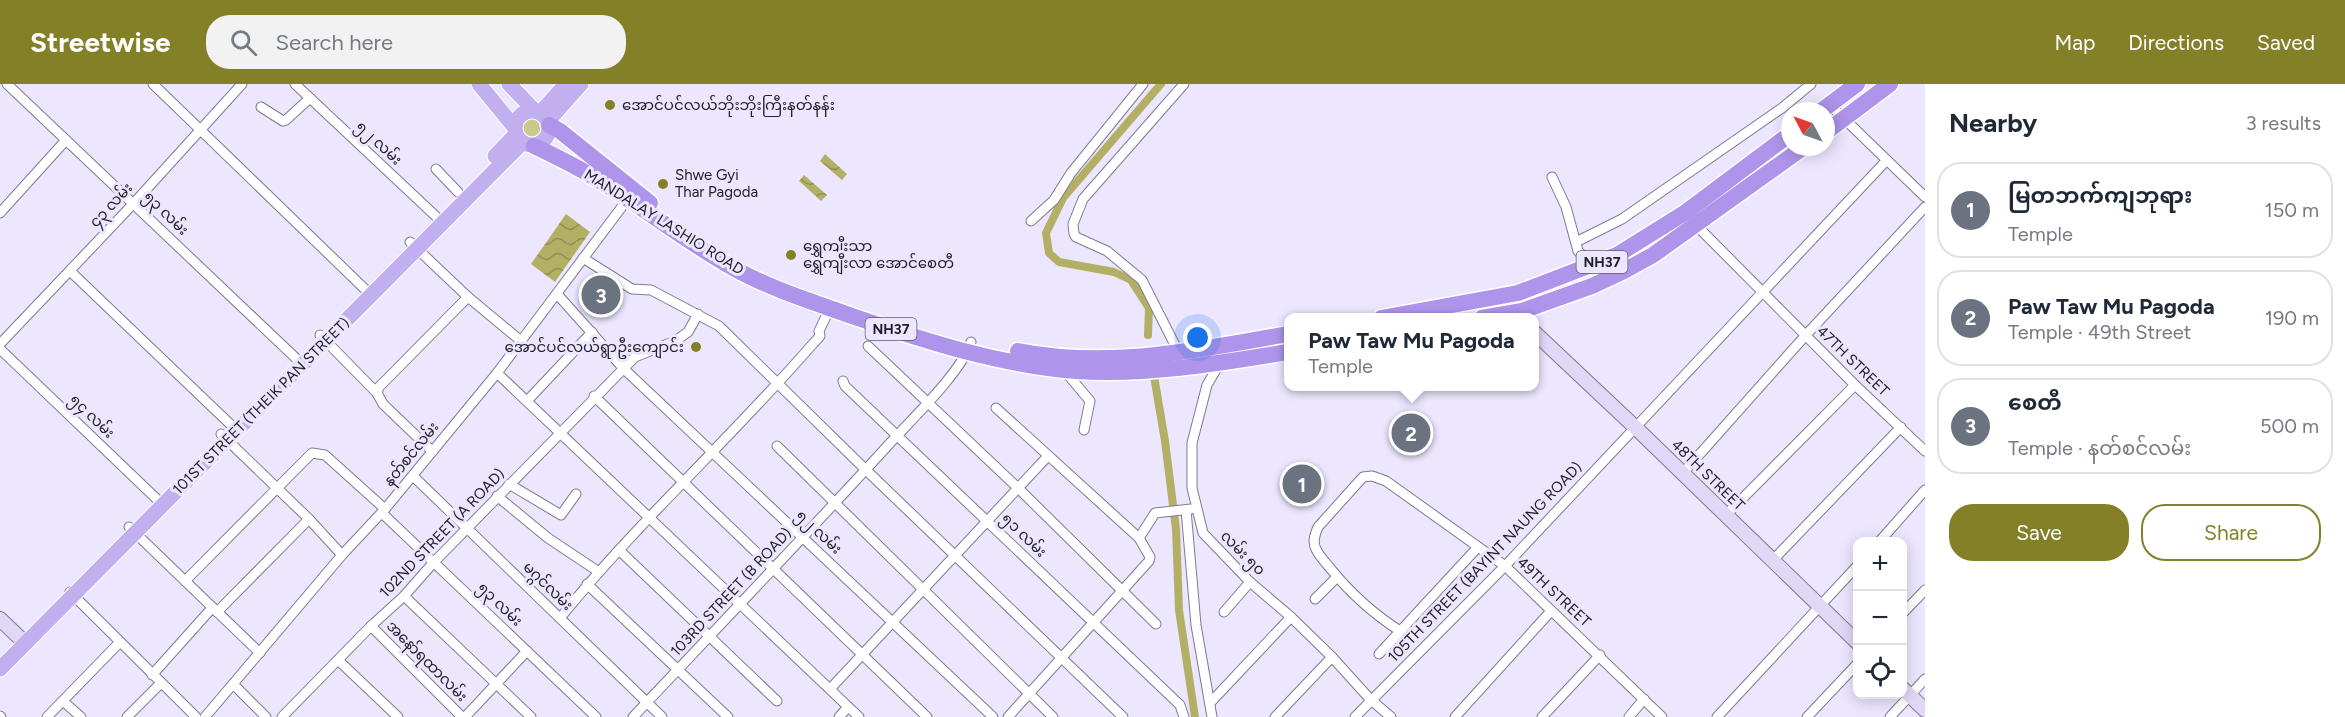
<!DOCTYPE html>
<meta charset="utf-8">
<style>
:root{--surface:#fff;--page:#f2f2f3;--text:#1f2937;--muted:#747a83;--line:#e0e1e3;--accent:#848028}
body{margin:0;font-family:Figtree,"Noto Sans Myanmar",sans-serif;background:var(--page);color:var(--text)}
.controls{position:absolute;right:18px;bottom:18px;display:grid;overflow:hidden;border-radius:12px;box-shadow:0 3px 15px #0003}
.controls button{width:54px;height:54px;display:grid;place-items:center;padding:0;border:0;border-bottom:2px solid var(--line);background:var(--surface);color:var(--text);font:30px sans-serif}
.compass{position:absolute;left:1781px;top:18px;width:54px;height:54px;border-radius:50%;background:var(--surface);box-shadow:0 3px 15px #0003;rotate:311deg}
.you{position:absolute;left:1198px;top:254px;width:21px;height:21px;margin:-15px;border:4px solid #fff;border-radius:50%;background:#1a73e8;box-shadow:0 0 0 9px #1a73e833}
.badge{display:grid;place-items:center;width:39px;height:39px;border-radius:50%;background:var(--accent);color:#fff;font-size:20px;font-weight:700}
.pin{position:absolute;translate:-50% -50%;border:3px solid #fff;box-shadow:0 2px 6px #0006}
.popup{position:absolute;left:1284px;top:229px;width:255px;height:78px;box-sizing:border-box;display:grid;place-content:center;border-radius:12px;background:var(--surface);filter:drop-shadow(0 2px 4px #0005);font-size:20px;white-space:nowrap;color:var(--muted)}
.popup b{font-size:22px;color:var(--text)}
.popup::after{content:'';position:absolute;left:50%;top:100%;margin-left:-12px;border:12px solid transparent;border-top-color:var(--surface)}
.list{margin:0;padding:0;list-style:none}
h2{display:flex;justify-content:space-between;align-items:center;height:78px;margin:0;padding:0 24px;font-size:26px}
h2 small{font-size:20px;font-weight:400;color:var(--muted)}
.list li{display:grid;grid-template-columns:39px 1fr auto;gap:18px;align-items:center;box-sizing:border-box;height:96px;margin:0 12px 12px;padding:0 12px;border:2px solid var(--line);border-radius:24px}
.list b{display:block;font-size:22px;white-space:nowrap}
.list p{margin:0;font-size:20px;white-space:nowrap;color:var(--muted)}
.list em{font-size:20px;font-style:normal;color:var(--muted)}
.actions{display:flex;gap:12px;padding:18px 24px}
.actions a{flex:1;padding:14px 0;border:2px solid var(--accent);border-radius:24px;text-align:center;font-size:21px;color:var(--accent)}
.actions .main{background:var(--accent);color:#fff}
.icon{flex:none;width:33px;height:33px;fill:none;stroke:currentColor;stroke-width:2;stroke-linecap:round;stroke-linejoin:round}
.map{position:relative;flex:none;width:1925px;height:633px;overflow:hidden}
header{display:flex;align-items:center;gap:36px;box-sizing:border-box;height:84px;padding:0 30px;background:var(--accent);color:#fff}
header strong{font-size:28px}
nav{display:flex;gap:33px;margin-inline-start:auto;font-size:21px}
.search{width:420px;height:54px;background:var(--page);display:flex;align-items:center;gap:15px;box-sizing:border-box;padding:0 21px;border-radius:24px;color:var(--muted);font-size:22px}
main{display:flex}
aside{flex:1;background:var(--surface)}
.map>svg:first-child{display:block}
</style>
<header>
<strong>Streetwise</strong>
<div class="search"><svg class="icon" aria-label="search" viewBox="0 0 24 24"><circle cx="10" cy="10" r="6"/><path d="M15 15l6 6"/></svg>Search here</div>
<nav><a>Map</a><a>Directions</a><a>Saved</a></nav>
</header>
<main>
<div class="map">
<svg width="1925" height="633" viewBox="0 0 1925 633">
<defs>
<pattern id="water-waves" width="16" height="10" patternUnits="userSpaceOnUse" patternTransform="scale(1.5)"><rect width="16" height="10" fill="#b3b066"/><path d="M0 5q4-4 8 0t8 0" fill="none" stroke="#918f54"/></pattern>
</defs>
<rect width="100%" height="100%" fill="#ece7ff"/>
<!-- green -->
<circle fill="#cbc98e" cx="534" cy="44" r="11"/>
<!-- water -->
<g fill="url(#water-waves)">
<polygon points="825,70 847,90 842,96 820,77"/>
<polygon points="804,91 827,111 821,117 799,97"/>
<polygon points="566,130 590,148 555,198 531,180"/>
</g>
<g fill="none" stroke-linecap="round" stroke-linejoin="round">
<!-- canal -->
<g stroke="#b3b066" stroke-width="8">
<polyline points="1148,251 1149,224 1131,196 1114,188 1059,178 1049,169 1046,149 1063,114 1161,0"/>
<polyline points="1154,292 1165,357 1176,445 1179,526 1195,633"/>
</g>
<defs>
<g id="minor">
<polyline points="7,0 302,280"/>
<polyline points="153,0 371,211"/>
<polyline points="295,0 443,139"/>
<polyline points="1829,20 1925,113"/>
<polyline points="261,23 283,37 286,36 310,14"/>
<polyline points="436,85 458,108"/>
<polyline points="1552,93 1566,123 1578,167 1592,182"/>
<polyline points="0,129 66,56"/>
<polyline points="1031,137 1054,116 1071,89 1143,0"/>
<polyline points="1694,139 1855,301 1925,367"/>
<polyline points="410,158 468,213 379,303 377,309 383,320 432,367"/>
<polyline points="1576,158 1622,135 1782,24 1811,0"/>
<polyline points="583,174 632,205 651,206 719,242 866,386 1123,633"/>
<polyline points="70,187 230,340"/>
<polyline points="557,210 624,285 993,633"/>
<polyline points="468,213 521,257"/>
<polyline points="320,251 377,309"/>
<polyline points="0,260 134,119 242,0"/>
<polyline points="868,262 1018,404 1156,540"/>
<polyline points="0,265 163,421"/>
<polyline points="1179,269 1142,196 1107,167 1076,153 1074,150 1073,140 1083,115 1184,0"/>
<polyline points="1220,279 1207,301 1192,359 1192,404 1203,449 1250,498 1291,533 1332,573 1370,615 1391,633"/>
<polyline points="1064,286 1090,317 1084,346"/>
<polyline points="497,289 859,633"/>
<polyline points="843,297 845,302 1180,621 1184,633"/>
<polyline points="594,312 927,633"/>
<polyline points="527,317 592,248"/>
<polyline points="996,324 1139,454 1150,473 1149,477 1008,633"/>
<polyline points="221,350 309,435 342,471"/>
<polyline points="777,362 1053,633"/>
<polyline points="1683,389 1805,252 1925,123"/>
<polyline points="413,392 662,633"/>
<polyline points="509,400 561,431 576,410"/>
<polyline points="497,412 548,454 599,488"/>
<polyline points="1186,426 1196,541 1212,633"/>
<polyline points="382,429 596,633"/>
<polyline points="1726,431 1855,301"/>
<polyline points="129,443 260,569"/>
<polyline points="1139,454 1155,429 1191,425"/>
<polyline points="1879,458 1925,406"/>
<polyline points="619,466 777,617"/>
<polyline points="1772,477 1901,343"/>
<polyline points="185,497 312,369 325,371 385,425"/>
<polyline points="587,500 728,633"/>
<polyline points="70,508 196,633"/>
<polyline points="404,512 531,633"/>
<polyline points="1315,515 1337,493"/>
<polyline points="217,528 309,435"/>
<polyline points="1224,528 1250,498"/>
<polyline points="1902,530 1925,506"/>
<path d="M 560,534 C 638,438 730,355 811,262 L 820,252 L 819,247 L 830,224"/>
<polyline points="371,542 462,633"/>
<path d="M 1400,547 C 1372,529 1351,510 1330,484 C 1326,479 1319,472 1316,465 C 1312,458 1315,450 1318,443 L 1363,393 L 1372,392 L 1386,397 L 1505,482 L 1662,633"/>
<polyline points="1379,570 1478,463"/>
<polyline points="338,576 398,633"/>
<polyline points="152,591 212,524"/>
<polyline points="233,600 266,633"/>
<polyline points="830,605 1048,372"/>
<polyline points="63,617 81,633"/>
<polyline points="1210,619 1291,533"/>
<polyline points="0,632 1,633"/>
<polyline points="47,633 120,558"/>
<polyline points="127,633 161,599"/>
<polyline points="205,633 342,471 385,425 497,289 627,116"/>
<polyline points="282,633 371,542 404,512 434,478 635,273 675,257 688,248 698,230"/>
<polyline points="465,633 527,567"/>
<path d="M 633,633 C 720,541 807,450 892,357 C 914,333 962,287 971,258"/>
<polyline points="839,633 848,623"/>
<polyline points="1275,633 1332,573"/>
<polyline points="1355,633 1505,482 1886,77"/>
<polyline points="1455,633 1551,527"/>
<polyline points="1542,633 1600,571"/>
<polyline points="1629,633 1644,615"/>
<polyline points="1717,633 1858,481"/>
<polyline points="1807,633 1858,579"/>
<polyline points="1890,633 1925,595"/>
</g>
<g id="secondary">
<polyline points="1534,248 1636,344 1858,559"/>
<polyline points="0,535 25,559"/>
<polyline points="1902,604 1925,626"/>
</g>
<g id="primary">
<polyline points="479,0 515,44"/>
<polyline points="509,0 535,27"/>
<circle cx="532" cy="44" r="17"/>
<polyline points="540,29 566,0"/>
<polyline points="548,37 581,0"/>
<polyline points="495,72 516,50"/>
<polyline points="0,585 522,59"/>
</g>
<g id="trunk">
<polyline points="1821,27 1857,0"/>
<polyline points="549,41 560,47 650,119"/>
<polyline points="1826,48 1890,0"/>
<path d="M 534,62 C 553,71 572,80 590,91 C 640,120 684,157 735,185 C 771,205 813,218 852,232 C 925,257 999,281 1076,287 C 1145,292 1221,279 1288,268"/>
<polyline points="1381,234 1518,209 1617,171 1686,128 1790,50"/>
<polyline points="1482,234 1522,227 1592,202 1624,187 1653,171 1804,63"/>
<path d="M 1018,267 C 1109,285 1199,266 1288,250"/>
</g>
</defs>
<!-- minor casing -->
<use href="#minor" stroke="#7f7a8f" stroke-width="11"/>
<!-- secondary casing -->
<use href="#secondary" stroke="#7f7a8f" stroke-width="16"/>
<!-- primary casing -->
<use href="#primary" stroke="#fff" stroke-width="17"/>
<!-- trunk casing -->
<use href="#trunk" stroke="#fff" stroke-width="19"/>
<!-- minor -->
<use href="#minor" stroke="#fff" stroke-width="9"/>
<!-- secondary -->
<use href="#secondary" stroke="#e1d7f7" stroke-width="14"/>
<!-- primary -->
<use href="#primary" stroke="#c2afef" stroke-width="15"/>
<!-- trunk -->
<use href="#trunk" stroke="#ae94ea" stroke-width="16"/>
</g>
<!-- markers -->
<g fill="#848028" stroke="#ece7ff" stroke-width="2">
<circle cx="610" cy="21" r="6"/>
<circle cx="663" cy="100" r="6"/>
<circle cx="791" cy="171" r="6"/>
<circle cx="696" cy="263" r="6"/>
</g>
<g text-anchor="middle" dominant-baseline="central" stroke-width="6" stroke-linejoin="round" paint-order="stroke">
<!-- shield labels -->
<g fill="#ece7ff" stroke="#5f5c68" stroke-width="1.5">
<rect x="1576.5" y="167" width="51" height="22" rx="4.5"/>
<rect x="865.5" y="234" width="51" height="22" rx="4.5"/>
</g>
<g font-size="14" font-weight="bold" fill="#222028">
<text x="1602" y="178">NH37</text>
<text x="891" y="245">NH37</text>
</g>
<!-- poi labels -->
<g font-size="15" fill="#222028" stroke="#ece7ff" text-anchor="start">
<text x="622" y="21">အောင်ပင်လယ်ဘိုးဘိုးကြီးနတ်နန်း</text>
<text x="675" y="91">Shwe Gyi<tspan x="675" dy="17">Thar Pagoda</tspan></text>
<text x="803" y="162">ရွှေကျီးသာ<tspan x="803" dy="17">ရွှေကျီးလာ အောင်စေတီ</tspan></text>
<text x="684" y="263" text-anchor="end">အောင်ပင်လယ်ရွာဦးကျောင်း</text>
</g>
<!-- street labels -->
<g font-size="15" fill="#222028" stroke="#ece7ff">
<text transform="translate(379 59) rotate(43)">၅၂ လမ်း</text>
<text transform="translate(111 121) rotate(-47)">၄၃ လမ်း</text>
<text transform="translate(166 129) rotate(44)">၅၃ လမ်း</text>
<text transform="translate(664 138) rotate(32)">MANDALAY LASHIO ROAD</text>
<text transform="translate(1853 277) rotate(44)">47TH STREET</text>
<text transform="translate(261 322) rotate(-45)">101ST STREET (THEIK PAN STREET)</text>
<text transform="translate(92 332) rotate(44)">၅၄ လမ်း</text>
<text transform="translate(411 370) rotate(-51)">နတ်စင်လမ်း</text>
<text transform="translate(1708 391) rotate(44)">48TH STREET</text>
<text transform="translate(819 448) rotate(43)">၅၂ လမ်း</text>
<text transform="translate(442 449) rotate(-46)">102ND STREET (A ROAD)</text>
<text transform="translate(1024 451) rotate(44)">၅၁ လမ်း</text>
<text transform="translate(1243 469) rotate(45)">လမ်း ၅၀</text>
<text transform="translate(1485 478) rotate(-46)">105TH STREET (BAYINT NAUNG ROAD)</text>
<text transform="translate(548 502) rotate(44)">မဂ္ဂင်လမ်း</text>
<text transform="translate(731 508) rotate(-47)">103RD STREET (B ROAD)</text>
<text transform="translate(1554 508) rotate(43)">49TH STREET</text>
<text transform="translate(500 520) rotate(44)">၅၃ လမ်း</text>
<text transform="translate(427 577) rotate(45)">အနော်ရထာလမ်း</text>
</g>
</g>
</svg>
<div class="controls">
<button>+</button>
<button>−</button>
<button><svg class="icon" aria-label="locate" viewBox="0 0 24 24"><circle cx="12" cy="12" r="6"/><path d="M12 2v4M12 18v4M2 12h4M18 12h4"/></svg></button>
</div>
<svg class="compass" viewBox="-18 -18 36 36"><path d="M0-13l5 13h-10z" fill="#e53935"/><path d="M0 13l5-13h-10z" fill="#747a83"/></svg>
<div class="you"></div>
<div class="pin badge" style="left:1302px;top:400px;background:#6b7280">1</div>
<div class="pin badge" style="left:1411px;top:349px;background:#6b7280">2</div>
<div class="popup"><b>Paw Taw Mu Pagoda</b>Temple</div>
<div class="pin badge" style="left:601px;top:211px;background:#6b7280">3</div>
</div>
<aside>
<h2>Nearby<small>3 results</small></h2>
<ul class="list">
<li><span class="badge" style="background:#6b7280">1</span><div><b>မြတဘက်ကျဘုရား</b><p>Temple</p></div><em>150 m</em></li>
<li><span class="badge" style="background:#6b7280">2</span><div><b>Paw Taw Mu Pagoda</b><p>Temple · 49th Street</p></div><em>190 m</em></li>
<li><span class="badge" style="background:#6b7280">3</span><div><b>စေတီ</b><p>Temple · နတ်စင်လမ်း</p></div><em>500 m</em></li>
</ul>
<div class="actions"><a class="main">Save</a><a>Share</a></div>
</aside>
</main>
